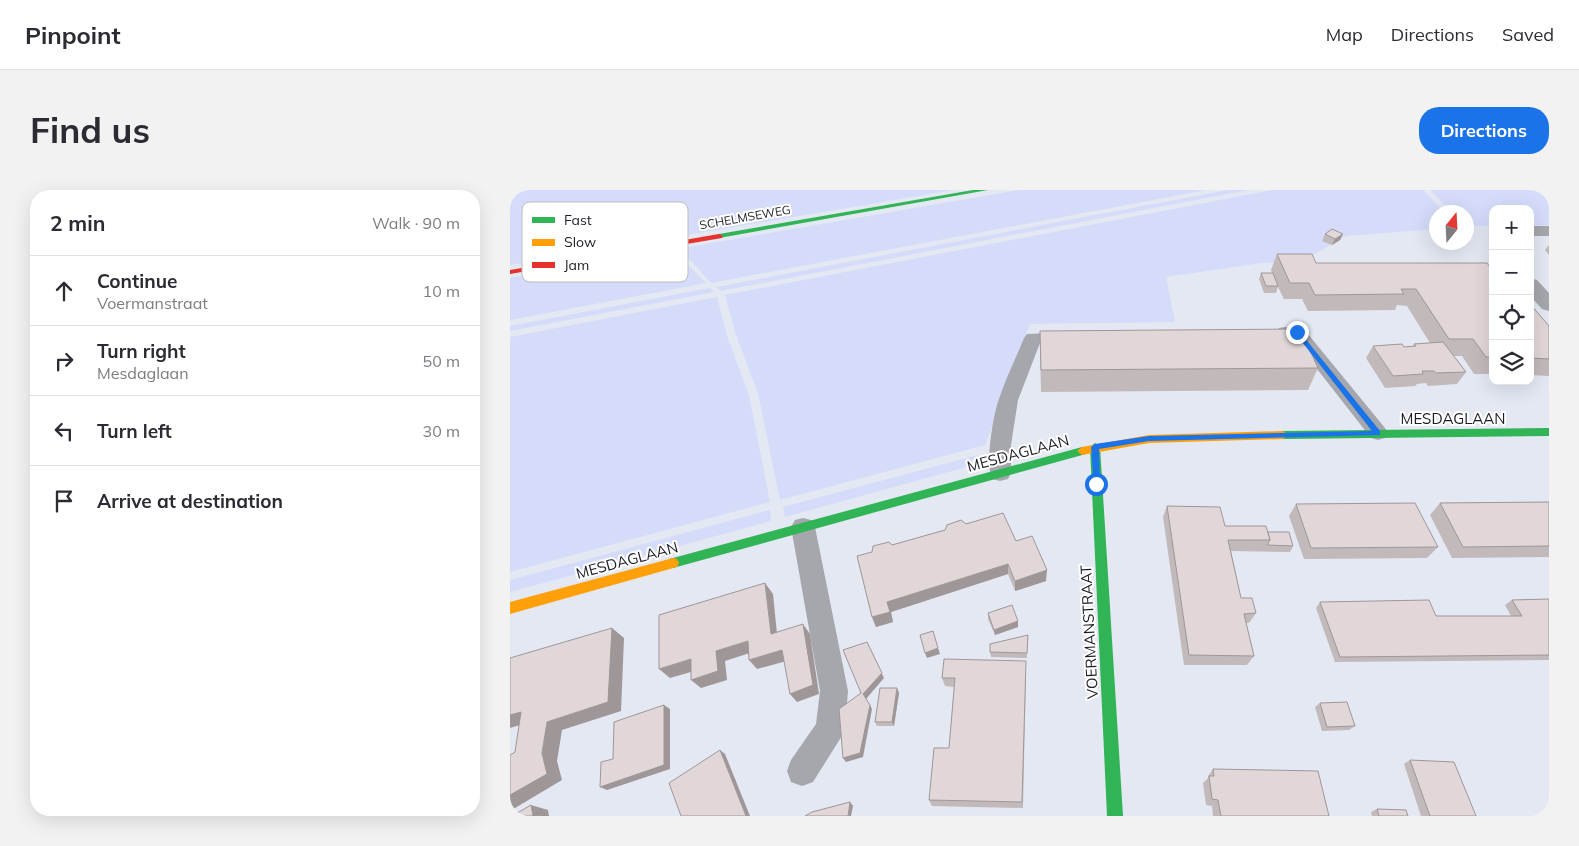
<!DOCTYPE html>
<meta charset="utf-8">
<style>
:root{--surface:#fff;--page:#f2f2f3;--text:#2b2b33;--muted:#7c7c81;--line:#e1e1e2;--accent:#1a73e8}
body{margin:0;font-family:Mulish,sans-serif;background:var(--page);color:var(--text)}
.controls{position:absolute;right:15px;top:15px;display:grid;overflow:hidden;border-radius:10px;box-shadow:0 5px 20px #0002}
.controls button{width:45px;height:45px;display:grid;place-items:center;padding:0;border:0;border-bottom:1px solid var(--line);background:var(--surface);color:var(--text);font:25px sans-serif}
.compass{position:absolute;left:919px;top:15px;width:45px;height:45px;border-radius:50%;background:var(--surface);box-shadow:0 5px 20px #0002;rotate:18deg}
.stop{position:absolute;width:15px;height:15px;margin:-11px;border:4px solid #1a73e8;border-radius:50%;background:#fff}
.stop.end{background:#1a73e8;border-color:#fff;box-shadow:0 1px 5px #0008}
.list{margin:0;padding:0;list-style:none}
h2{display:flex;justify-content:space-between;align-items:center;height:65px;margin:0;padding:0 20px;font-size:21px}
h2 small{font-size:16px;font-weight:400;color:var(--muted)}
.list li{display:grid;grid-template-columns:32px 1fr auto;gap:15px;align-items:center;box-sizing:border-box;height:70px;padding:0 20px;border-top:1px solid var(--line)}
.list b{display:block;font-size:19px;white-space:nowrap}
.list p{margin:0;font-size:16px;white-space:nowrap;color:var(--muted)}
.list em{font-size:16px;font-style:normal;color:var(--muted)}
.icon{flex:none;width:28px;height:28px;fill:none;stroke:currentColor;stroke-width:2;stroke-linecap:round;stroke-linejoin:round}
.map{position:relative;flex:none;width:1039px;height:626px;overflow:hidden;border-radius:20px}
header{display:flex;align-items:center;gap:30px;box-sizing:border-box;height:70px;padding:0 25px;background:var(--surface);border-bottom:1px solid var(--line)}
header strong{font-size:24px}
nav{display:flex;gap:28px;margin-inline-start:auto;font-size:18px}
.intro{display:flex;align-items:center;justify-content:space-between;box-sizing:border-box;height:120px;padding:0 30px}
h1{margin:0;font-size:35px}
.button{padding:12px 22px;border-radius:20px;background:var(--accent);color:#fff;font-size:18px;font-weight:700}
main{display:flex;gap:30px;padding:0 30px}
aside{flex:1;background:var(--surface);border-radius:20px;box-shadow:0 5px 20px #0002}
.map>svg:first-child{display:block}
</style>
<header>
<strong>Pinpoint</strong>
<nav><a>Map</a><a>Directions</a><a>Saved</a></nav>
</header>
<div class="intro"><h1>Find us</h1><a class="button">Directions</a></div>
<main>
<aside>
<h2>2 min<small>Walk · 90 m</small></h2>
<ul class="list">
<li><svg class="icon" aria-label="ahead" viewBox="0 0 24 24"><path d="M12 20V5M6 11l6-6 6 6"/></svg><div><b>Continue</b><p>Voermanstraat</p></div><em>10 m</em></li>
<li><svg class="icon" aria-label="right" viewBox="0 0 24 24"><path d="M7 20v-9h11M14 6l5 5-5 5"/></svg><div><b>Turn right</b><p>Mesdaglaan</p></div><em>50 m</em></li>
<li><svg class="icon" aria-label="left" viewBox="0 0 24 24"><path d="M17 20v-9H6M10 6l-5 5 5 5"/></svg><div><b>Turn left</b></div><em>30 m</em></li>
<li><svg class="icon" aria-label="arrive" viewBox="0 0 24 24"><path d="M6 21V4h12l-3 4 3 4H6"/></svg><div><b>Arrive at destination</b></div></li>
</ul>
</aside>
<div class="map">
<svg width="1039" height="626" viewBox="0 0 1039 626">
<rect width="100%" height="100%" fill="#e4e8f3"/>
<!-- green -->
<g fill="#d4dcfa">
<polygon points="0,0 443,0 0,75"/>
<polygon points="509,0 696,0 201,93 184,74 167,59"/>
<polygon points="717,0 738,0 211,101 206,97"/>
<polygon points="762,0 913,0 934,22 926,22 926,39 836,46 791,72 751,73 656,87 665,132 520,134 490,209 486,227 475,255 270,310 248,203 226,145 215,105"/>
<polygon points="920,0 1039,0 1039,35 1020,36 1020,19 983,19 983,36 963,36 957,34 956,22 942,22"/>
<polygon points="163,60 196,93 0,130 0,88"/>
<polygon points="200,98 204,102 0,141 0,136"/>
<polygon points="207,107 217,146 239,205 260,312 0,382 0,147"/>
<polygon points="468,265 453,278 275,327 273,317"/>
<polygon points="260,320 261,331 0,402 0,390"/>
</g>
<g fill="none" stroke-linecap="round" stroke-linejoin="round">
<!-- lane -->
<g fill="#a6a7ac" fill-rule="evenodd">
<polygon points="775,137 793,138 875,238 878,243 875,248 868,250 861,248 782,147 769,146 766,142 769,138"/>
<path d="M 561,142 L 567,143 L 570,147 L 567,151 L 530,153 L 508,210 L 501,255 L 501,283 L 498,289 L 490,291 L 482,289 C 475,274 483,225 489,209 C 496,188 506,168 514,148 L 517,144 Z"/>
<polygon points="293,328 301,330 305,337 338,501 335,539 330,549 303,592 292,596 281,592 277,581 281,570 306,534 310,501 281,337 285,330"/>
</g>
<!-- street -->
<g fill="#a6a7ac" fill-rule="evenodd">
<rect x="1020" y="36" width="19" height="10"/>
<polygon points="1020,88 1027,90 1039,103 1039,121 1032,119 1020,106"/>
</g>
<!-- fast -->
<g fill="#30b455" fill-rule="evenodd">
<polygon points="463,0 478,0 209,48 205,46 209,44"/>
<polygon points="1039,238 1039,246 773,249 768,245 773,241"/>
<polygon points="585,253 590,257 613,626 597,626 580,257"/>
<polygon points="572,257 577,261 576,264 163,378 159,377 157,373 159,369 163,368"/>
</g>
<!-- slow -->
<g fill="#ff9f0a" fill-rule="evenodd">
<polygon points="773,241 778,245 773,249 639,253 572,265 567,261 572,257 639,245"/>
<polygon points="163,368 167,369 169,373 167,377 0,424 0,412"/>
</g>
<!-- jam -->
<polygon fill="#e5322d" fill-rule="evenodd" points="209,44 213,46 212,48 0,84 0,80"/>
</g>
<!-- wall -->
<g fill="#c2b9ba">
<polygon points="815,44 833,44 830,50 822,55 812,51"/>
<polygon points="1039,55 1039,65 1035,60"/>
<polygon points="767,64 806,73 983,81 983,184 964,184 952,166 944,166 956,182 947,194 918,196 916,193 907,194 905,196 875,198 856,168 863,156 894,157 903,156 904,154 920,153 897,116 887,115 885,120 798,121 792,109 774,109 768,97 766,103 754,103 749,89 751,83 762,83 761,80"/>
<polygon points="1020,114 1039,136 1039,186 1020,185"/>
<polygon points="530,141 808,178 798,200 531,202 530,163"/>
<polygon points="1039,312 1039,367 942,368 920,325 930,313"/>
<polygon points="786,314 928,357 917,368 794,369 779,326"/>
<polygon points="657,316 715,336 758,342 783,356 780,362 721,361 731,408 746,423 739,433 736,433 744,466 737,475 674,475 653,327"/>
<polygon points="456,334 506,351 536,391 505,401 498,384 381,422 383,432 366,437 362,427 382,355"/>
<polygon points="1039,409 1039,470 825,472 806,418 810,412 926,426 1001,426 995,415 1002,410"/>
<polygon points="478,423 508,431 508,437 485,445 478,429"/>
<polygon points="518,445 517,468 481,467 480,462"/>
<polygon points="516,480 513,618 422,616 419,610 439,558 444,497 435,496 432,488"/>
<polygon points="389,503 384,536 367,536 365,532"/>
<polygon points="810,513 845,536 839,540 812,541 805,517"/>
<polygon points="900,570 966,626 911,626 894,574"/>
<polygon points="703,579 819,626 703,626 702,616 696,615 693,593 698,588 698,586"/>
<polygon points="867,619 898,626 862,626 861,622"/>
</g>
<!-- shaded-wall -->
<g fill="#9e9697">
<polygon points="833,44 830,50 822,55 825,49"/>
<polygon points="498,374 498,384 381,422 383,432 366,437 362,427 377,412"/>
<polygon points="537,380 536,391 505,401 505,391"/>
<polygon points="255,393 263,404 268,454 261,444"/>
<polygon points="508,431 508,437 485,445 484,440"/>
<polygon points="293,434 300,444 309,504 287,512 280,504"/>
<polygon points="102,438 114,448 111,521 52,540 47,571 52,590 0,621 0,605 32,563 37,532"/>
<polygon points="238,451 246,461 215,471 217,490 191,498 181,490 206,461"/>
<polygon points="357,452 374,488 356,509 353,504"/>
<polygon points="428,458 430,464 417,468 415,463"/>
<polygon points="272,460 280,470 247,479 239,470"/>
<polygon points="181,469 191,479 160,488 149,479"/>
<polygon points="387,498 389,503 384,536 382,532"/>
<polygon points="154,515 160,519 160,579 97,600 90,597"/>
<polygon points="360,515 362,519 353,567 336,572 333,568"/>
<polygon points="11,522 27,530 0,538 0,525"/>
<polygon points="210,560 215,564 240,626 236,626"/>
<polygon points="340,612 343,616 341,626 338,626"/>
<polygon points="21,615 38,620 39,626 23,626"/>
</g>
<!-- building -->
<g fill="#e2d7d8" stroke="#9e9697">
<polygon points="822,39 833,44 825,49 815,44"/>
<polygon points="767,64 802,64 806,73 977,73 983,81 983,167 976,167 963,149 939,149 906,99 891,99 894,104 805,105 799,93 780,93"/>
<polygon points="751,83 763,83 768,96 756,96"/>
<polygon points="1020,114 1039,136 1039,169 1020,168"/>
<polygon points="790,139 808,178 531,180 530,141"/>
<polygon points="933,152 956,182 926,183 924,181 912,181 913,184 883,186 863,156 892,154 894,157 906,156 904,154"/>
<polygon points="1039,312 1039,356 953,357 930,313"/>
<polygon points="905,313 928,357 801,358 786,314"/>
<polygon points="657,316 710,317 715,336 756,336 760,350 718,350 731,408 742,408 746,423 734,424 744,466 679,465"/>
<polygon points="493,323 506,351 522,346 537,380 505,391 498,374 377,412 380,422 362,427 347,366 362,362 363,356 379,352 382,355 435,340 437,335 451,330 456,334"/>
<polygon points="758,342 779,342 783,356 757,355 760,350"/>
<polygon points="255,393 261,444 293,434 303,495 280,504 272,460 239,470 238,451 206,461 208,481 181,490 181,469 149,479 149,425"/>
<polygon points="1039,409 1039,465 830,467 810,412 919,410 926,426 1012,426 1002,410"/>
<polygon points="502,415 508,431 484,440 478,423"/>
<polygon points="102,438 98,512 37,532 32,563 37,584 0,605 0,565 5,562 11,522 0,525 0,468"/>
<polygon points="423,441 428,458 415,463 410,445"/>
<polygon points="518,445 517,463 480,462 480,454"/>
<polygon points="357,452 372,483 353,504 360,515 350,563 333,568 329,519 351,503 333,460"/>
<polygon points="434,469 516,471 512,612 419,610 424,558 439,558 445,488 432,488"/>
<polygon points="370,498 387,498 382,532 365,532"/>
<polygon points="837,512 845,536 817,537 810,513"/>
<polygon points="154,515 154,575 90,597 91,572 103,569 104,532"/>
<polygon points="210,560 236,626 171,626 159,593"/>
<polygon points="900,570 944,572 966,626 920,626"/>
<polygon points="703,579 808,581 819,626 711,626 708,610 702,609 699,586 704,586"/>
<polygon points="340,612 338,626 295,626 302,622"/>
<polygon points="21,615 23,626 2,626"/>
<polygon points="867,619 896,620 898,626 869,626"/>
</g>
<!-- route -->
<polygon fill="#1a73e8" points="785,141 789,141 870,241 870,245 639,251 589,259 590,294 586,297 584,296 581,257 585,254 639,246 862,241 785,143"/>
<g text-anchor="middle" dominant-baseline="central" stroke-width="4" stroke-linejoin="round" paint-order="stroke">
<!-- far-street labels -->
<g font-size="12" fill="#1b1d25" stroke="#fff">
<text transform="translate(235 27) rotate(-10)">SCHELMSEWEG</text>
</g>
<!-- street labels -->
<g font-size="15" fill="#1b1d25" stroke="#fff">
<text x="943" y="228">MESDAGLAAN</text>
<text transform="translate(508 263) rotate(-15)">MESDAGLAAN</text>
<text transform="translate(117 370) rotate(-15)">MESDAGLAAN</text>
<text transform="translate(579 442) rotate(-93)">VOERMANSTRAAT</text>
</g>
</g>
<!-- legend -->
<rect x="12" y="12" width="166" height="80" rx="8" fill="#fff" stroke="#bbbbbe" stroke-width="1"/>
<rect x="22" y="27" width="23" height="6" fill="#30b455"/>
<rect x="22" y="49" width="23" height="7" fill="#ff9f0a"/>
<rect x="22" y="72" width="23" height="6" fill="#e5322d"/>
<g font-size="14" fill="#1b1d25">
<text x="54" y="35">Fast</text>
<text x="54" y="57">Slow</text>
<text x="54" y="80">Jam</text>
</g>
</svg>
<div class="controls">
<button>+</button>
<button>−</button>
<button><svg class="icon" aria-label="locate" viewBox="0 0 24 24"><circle cx="12" cy="12" r="6"/><path d="M12 2v4M12 18v4M2 12h4M18 12h4"/></svg></button>
<button><svg class="icon" aria-label="layers" viewBox="0 0 24 24"><path d="M12 4l9 5-9 5-9-5zM3 14l9 5 9-5"/></svg></button>
</div>
<svg class="compass" viewBox="-18 -18 36 36"><path d="M0-13l5 13h-10z" fill="#e53935"/><path d="M0 13l5-13h-10z" fill="#7c7c81"/></svg>
<div class="stop" style="left:586px;top:294px"></div>
<div class="stop end" style="left:787px;top:142px"></div>
</div>
</main>
